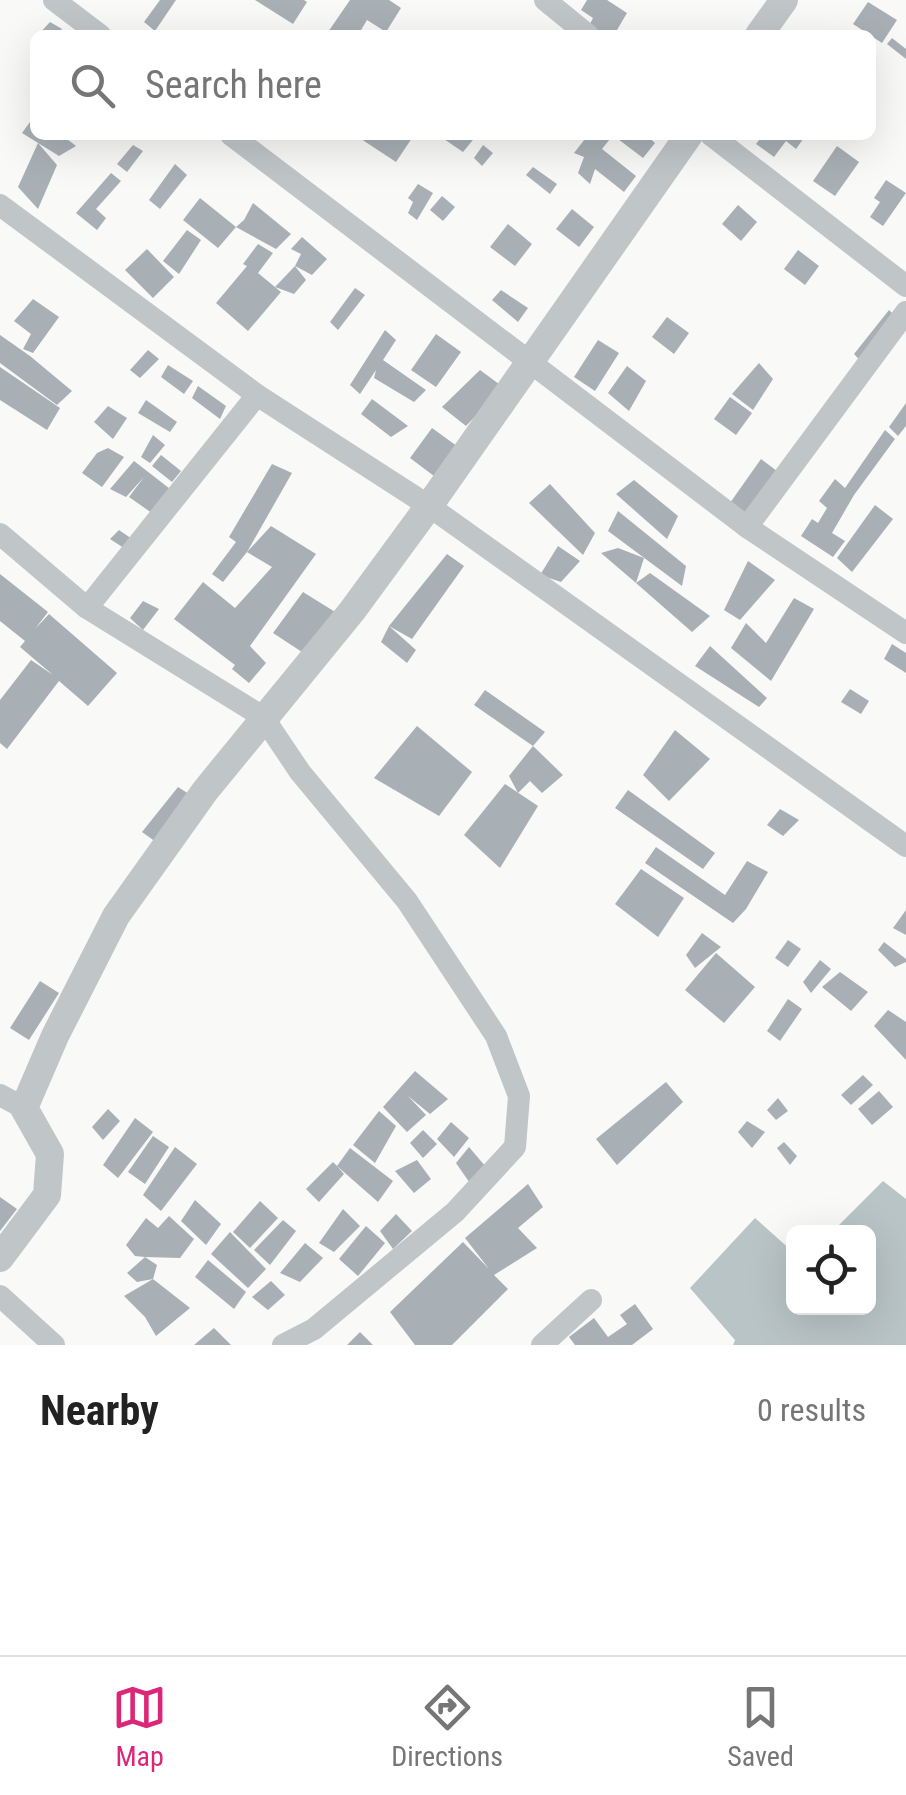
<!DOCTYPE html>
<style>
:root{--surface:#fff;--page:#f6f6f6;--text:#222;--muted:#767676;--line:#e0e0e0;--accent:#db2777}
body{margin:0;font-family:"Roboto Condensed",sans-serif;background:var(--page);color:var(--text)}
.controls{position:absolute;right:30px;bottom:30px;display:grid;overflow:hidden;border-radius:15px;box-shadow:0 10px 40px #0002}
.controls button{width:90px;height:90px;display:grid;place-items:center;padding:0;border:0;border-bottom:2px solid var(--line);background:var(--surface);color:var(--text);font:50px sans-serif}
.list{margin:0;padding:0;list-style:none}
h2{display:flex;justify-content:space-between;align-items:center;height:130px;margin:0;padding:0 40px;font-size:42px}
h2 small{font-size:32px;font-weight:400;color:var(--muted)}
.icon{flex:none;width:55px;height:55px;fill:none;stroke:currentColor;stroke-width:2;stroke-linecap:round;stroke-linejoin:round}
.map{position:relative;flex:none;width:906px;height:1345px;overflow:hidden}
.search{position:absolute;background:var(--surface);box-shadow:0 10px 40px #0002;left:30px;right:30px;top:30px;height:110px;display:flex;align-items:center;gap:25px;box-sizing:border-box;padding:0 35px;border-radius:15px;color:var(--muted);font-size:38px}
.sheet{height:310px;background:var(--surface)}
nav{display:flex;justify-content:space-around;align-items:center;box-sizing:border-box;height:140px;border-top:2px solid var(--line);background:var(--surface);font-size:28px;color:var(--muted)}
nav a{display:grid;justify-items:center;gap:5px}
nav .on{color:var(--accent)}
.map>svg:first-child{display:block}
</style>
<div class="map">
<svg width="906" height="1345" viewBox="0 0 906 1345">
<rect width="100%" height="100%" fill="#f9f9f7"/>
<!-- water -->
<polygon fill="#b9c4c7" points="883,1181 906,1199 906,1345 733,1345 735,1340 690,1288 755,1218 793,1252 794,1308 868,1308 868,1232 832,1232"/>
<!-- building -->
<g fill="#a8b0b5">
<polygon points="160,0 176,0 155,31 144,22"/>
<polygon points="255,0 304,0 307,2 293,24"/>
<polygon points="350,0 389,0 401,8 386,32 367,20 358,35 326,35"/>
<polygon points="587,0 607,0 627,13 614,35 604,35 589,26 593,18 581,10"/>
<polygon points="868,2 897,20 882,43 853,24"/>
<polygon points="50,22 62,29 56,35 38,35"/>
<polygon points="892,38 906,49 906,59 887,44"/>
<polygon points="35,115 35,135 62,135 76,146 59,156 22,133"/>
<polygon points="355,135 414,135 396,162"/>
<polygon points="438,135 477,135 463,152"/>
<polygon points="588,135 605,135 610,139 602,149 636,176 624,192 595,169 590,184 578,173 584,157 574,153"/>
<polygon points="621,135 646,135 655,143 643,158 618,139"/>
<polygon points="763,135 806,135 796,149 786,141 774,157 756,144"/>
<polygon points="38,143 57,165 38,209 18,187"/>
<polygon points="133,145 143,151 127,172 117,164"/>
<polygon points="483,145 493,153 482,166 474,158"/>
<polygon points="837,146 859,162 835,196 813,181"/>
<polygon points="175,164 187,175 160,209 149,200"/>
<polygon points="533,167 557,184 550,194 526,175"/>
<polygon points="111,173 121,181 96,209 106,218 97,230 76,213"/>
<polygon points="886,180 906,193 883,226 870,217 880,202 874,198"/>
<polygon points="418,184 433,193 417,220 408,213 413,202 408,198"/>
<polygon points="442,196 455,207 443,221 430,210"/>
<polygon points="200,198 236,227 244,220 253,203 291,234 276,249 236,227 218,248 183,220"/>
<polygon points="738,205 757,222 741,241 722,224"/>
<polygon points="572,209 594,227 579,247 556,229"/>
<polygon points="508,224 532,244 515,266 490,247"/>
<polygon points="187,230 201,240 179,274 163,261"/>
<polygon points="302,237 327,259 312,275 295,266 301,254 291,249"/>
<polygon points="258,244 273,253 258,273 281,292 248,331 216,303 247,266 243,264"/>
<polygon points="147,249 174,277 153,298 125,270"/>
<polygon points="798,250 819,266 805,285 784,269"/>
<polygon points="295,266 306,280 294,294 275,287"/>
<polygon points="355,288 365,295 338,330 330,322"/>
<polygon points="501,290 528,308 518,322 492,300"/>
<polygon points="33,299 59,317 33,353 23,349 31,334 14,321"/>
<polygon points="889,310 900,321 866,367 854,354"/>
<polygon points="667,317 689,333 674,354 652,337"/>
<polygon points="385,330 396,340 383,360 426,390 414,402 374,378 376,370 360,394 350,385"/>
<polygon points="436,334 461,352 436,387 411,370"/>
<polygon points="0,335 30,356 72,391 57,405 0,363"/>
<polygon points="598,340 619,353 595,391 574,377"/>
<polygon points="148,350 159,359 140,378 130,370"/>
<polygon points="759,363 773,379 753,410 732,394"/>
<polygon points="168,365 193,381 184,394 161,377"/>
<polygon points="627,366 646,381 629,411 608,393"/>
<polygon points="0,367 60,408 47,430 0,400"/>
<polygon points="480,370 503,387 466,426 442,407"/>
<polygon points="198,386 226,406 220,419 192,398"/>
<polygon points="730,397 752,413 736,435 714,419"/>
<polygon points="372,399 408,426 391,437 361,414"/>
<polygon points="146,400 177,422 170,432 138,413"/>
<polygon points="906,403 906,426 898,436 889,427"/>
<polygon points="108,406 127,418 113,439 94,422"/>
<polygon points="432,428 461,449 438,479 410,458"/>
<polygon points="885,430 895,439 854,495 832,533 845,541 833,557 801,536 812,519 818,523 827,508 819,501 835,479 845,488"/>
<polygon points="153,435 165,445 150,463 141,457"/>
<polygon points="108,448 124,457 102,487 82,473 97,453"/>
<polygon points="161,455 181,471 172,482 152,466"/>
<polygon points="761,459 781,474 747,527 725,510"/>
<polygon points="134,461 174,492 159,518 129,497 144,477 126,497 110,489"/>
<polygon points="272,464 292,473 247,552 223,582 212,574 236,542 229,537"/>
<polygon points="634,480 678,516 667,539 616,494"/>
<polygon points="550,484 595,533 583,555 529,503"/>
<polygon points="875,505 893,519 852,572 837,558"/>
<polygon points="618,511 686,566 682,586 608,531"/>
<polygon points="271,526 316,554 250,646 266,663 249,683 232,669 235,665 174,619 203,582 235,608 272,567 247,552"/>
<polygon points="119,530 135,541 127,550 110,539"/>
<polygon points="558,546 580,561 561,582 540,575"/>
<polygon points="618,548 644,558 636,583 601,553"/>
<polygon points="447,554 464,566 412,639 389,626 416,650 407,663 381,642 389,626"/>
<polygon points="748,561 775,580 740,620 724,610"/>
<polygon points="650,573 710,616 692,632 636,583"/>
<polygon points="0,574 48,612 35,629 49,614 117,673 88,706 59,681 7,749 0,743 0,700 31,660 53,675 20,647 25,641 0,621"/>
<polygon points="303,592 340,615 302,652 273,633"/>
<polygon points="794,598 814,609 771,681 731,648 746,623 766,643"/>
<polygon points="143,601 159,609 143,630 130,618"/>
<polygon points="892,644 906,653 906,673 884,659"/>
<polygon points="710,646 767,698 759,707 695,666"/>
<polygon points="850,689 869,701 861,714 841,702"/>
<polygon points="485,690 545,732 533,746 474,705"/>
<polygon points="417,726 472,772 439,816 374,778"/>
<polygon points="675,730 710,759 669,801 643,775"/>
<polygon points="533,746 563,775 542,793 530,781 518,793 509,776"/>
<polygon points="505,784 538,806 500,868 464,835"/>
<polygon points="178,787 192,796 156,842 142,832"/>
<polygon points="628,790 715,853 703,869 615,808"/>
<polygon points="780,809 799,820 783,836 767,825"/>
<polygon points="656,847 725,895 747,861 768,872 746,909 733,923 645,863"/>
<polygon points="641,869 684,898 658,937 615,904"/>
<polygon points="906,910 906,935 893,928"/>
<polygon points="702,933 721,947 695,968 686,955"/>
<polygon points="788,940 801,949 788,967 775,958"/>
<polygon points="884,942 906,959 906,962 895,967 878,950"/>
<polygon points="716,953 755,987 724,1023 685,990"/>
<polygon points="820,960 831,969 811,993 803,982"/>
<polygon points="840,972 868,992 851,1011 822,987"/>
<polygon points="40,981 59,993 29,1040 10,1028"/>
<polygon points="788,999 802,1009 780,1041 767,1031"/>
<polygon points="888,1010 906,1022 906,1060 874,1026"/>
<polygon points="415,1071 448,1099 430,1114 408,1096 426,1115 407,1132 383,1107"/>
<polygon points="863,1075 873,1085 851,1105 841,1095"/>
<polygon points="666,1082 683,1102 617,1165 596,1139"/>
<polygon points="879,1091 893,1107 872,1125 858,1109"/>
<polygon points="778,1098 788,1111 776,1120 767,1110"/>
<polygon points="108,1109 120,1121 103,1140 92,1127"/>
<polygon points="379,1111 396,1126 375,1163 353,1145"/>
<polygon points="135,1118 153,1132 118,1178 103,1165"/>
<polygon points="747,1121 765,1132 752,1148 738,1132"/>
<polygon points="451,1122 469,1138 454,1157 437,1139"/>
<polygon points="423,1130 437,1144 423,1158 410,1143"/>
<polygon points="153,1136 169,1147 145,1184 128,1172"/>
<polygon points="784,1142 797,1156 790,1165 777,1148"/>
<polygon points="175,1147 197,1164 161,1211 143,1195"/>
<polygon points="469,1147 491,1173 474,1189 456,1163"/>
<polygon points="350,1148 393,1181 378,1202 337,1166 344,1174 319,1202 306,1189 333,1162 337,1166"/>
<polygon points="417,1160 431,1179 414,1193 395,1171"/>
<polygon points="528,1184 543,1207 518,1228 537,1248 494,1275 508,1289 452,1345 415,1345 390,1312 463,1242 489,1269 465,1238"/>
<polygon points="0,1197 17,1209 0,1231"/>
<polygon points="195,1200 221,1224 206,1245 181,1221"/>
<polygon points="260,1201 278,1218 250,1248 233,1232"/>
<polygon points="343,1209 360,1226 334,1252 319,1243"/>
<polygon points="396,1214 412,1231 393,1249 380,1231"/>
<polygon points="169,1216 194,1239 180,1258 145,1257 157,1265 153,1279 137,1282 127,1273 145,1257 135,1256 126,1245 146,1218 158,1228"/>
<polygon points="283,1220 296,1231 270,1265 254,1250"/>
<polygon points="366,1226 385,1243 358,1276 339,1259"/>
<polygon points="230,1232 266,1269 248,1288 211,1254"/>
<polygon points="305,1243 323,1258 300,1282 280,1273"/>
<polygon points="208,1260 246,1292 234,1309 195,1277"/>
<polygon points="153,1279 190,1308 156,1336 145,1317 124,1296"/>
<polygon points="271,1281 285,1295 268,1310 252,1297"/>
<polygon points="635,1304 653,1329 632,1345 575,1345 569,1337 594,1318 608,1337 627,1324 620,1315"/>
<polygon points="214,1328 231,1345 194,1345"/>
<polygon points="360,1332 373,1345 347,1345"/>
</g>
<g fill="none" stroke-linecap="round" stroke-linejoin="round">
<!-- minor -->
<g stroke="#c0c5c8" stroke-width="22">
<polyline points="54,0 100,35"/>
<polyline points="545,0 588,35"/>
<polyline points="231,135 747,527 906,633"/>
<polyline points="711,135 906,286"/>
<polyline points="0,205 257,395 429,506 906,846"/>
<polyline points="747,527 906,312"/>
<polyline points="0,534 87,608 263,717 300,772 407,901 496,1036 519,1096 515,1147 455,1212 314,1329 283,1345"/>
<polyline points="87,608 257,395"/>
<polyline points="0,1095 24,1108"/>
<polyline points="0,1296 54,1345"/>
<polyline points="542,1345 591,1300"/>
</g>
<!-- tertiary -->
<g stroke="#c0c5c8" stroke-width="28">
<polyline points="759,35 784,0"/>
<polyline points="0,1258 47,1195 50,1154 24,1108 55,1036 116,916 205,791 352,611 429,506 689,135"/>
</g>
</g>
</svg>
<div class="controls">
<button><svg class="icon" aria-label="locate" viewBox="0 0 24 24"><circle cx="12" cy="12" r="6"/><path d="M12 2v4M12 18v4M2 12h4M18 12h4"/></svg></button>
</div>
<div class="search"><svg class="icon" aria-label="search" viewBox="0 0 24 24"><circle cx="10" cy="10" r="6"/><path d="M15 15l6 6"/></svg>Search here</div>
</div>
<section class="sheet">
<h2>Nearby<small>0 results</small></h2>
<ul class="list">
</ul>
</section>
<nav>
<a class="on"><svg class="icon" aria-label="map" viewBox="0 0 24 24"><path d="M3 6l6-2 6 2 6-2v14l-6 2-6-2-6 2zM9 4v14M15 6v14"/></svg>Map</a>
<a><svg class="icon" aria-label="directions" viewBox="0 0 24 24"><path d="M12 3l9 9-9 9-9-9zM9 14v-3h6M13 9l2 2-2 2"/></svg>Directions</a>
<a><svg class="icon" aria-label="saved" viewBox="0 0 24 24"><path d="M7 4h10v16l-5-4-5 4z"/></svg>Saved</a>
</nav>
